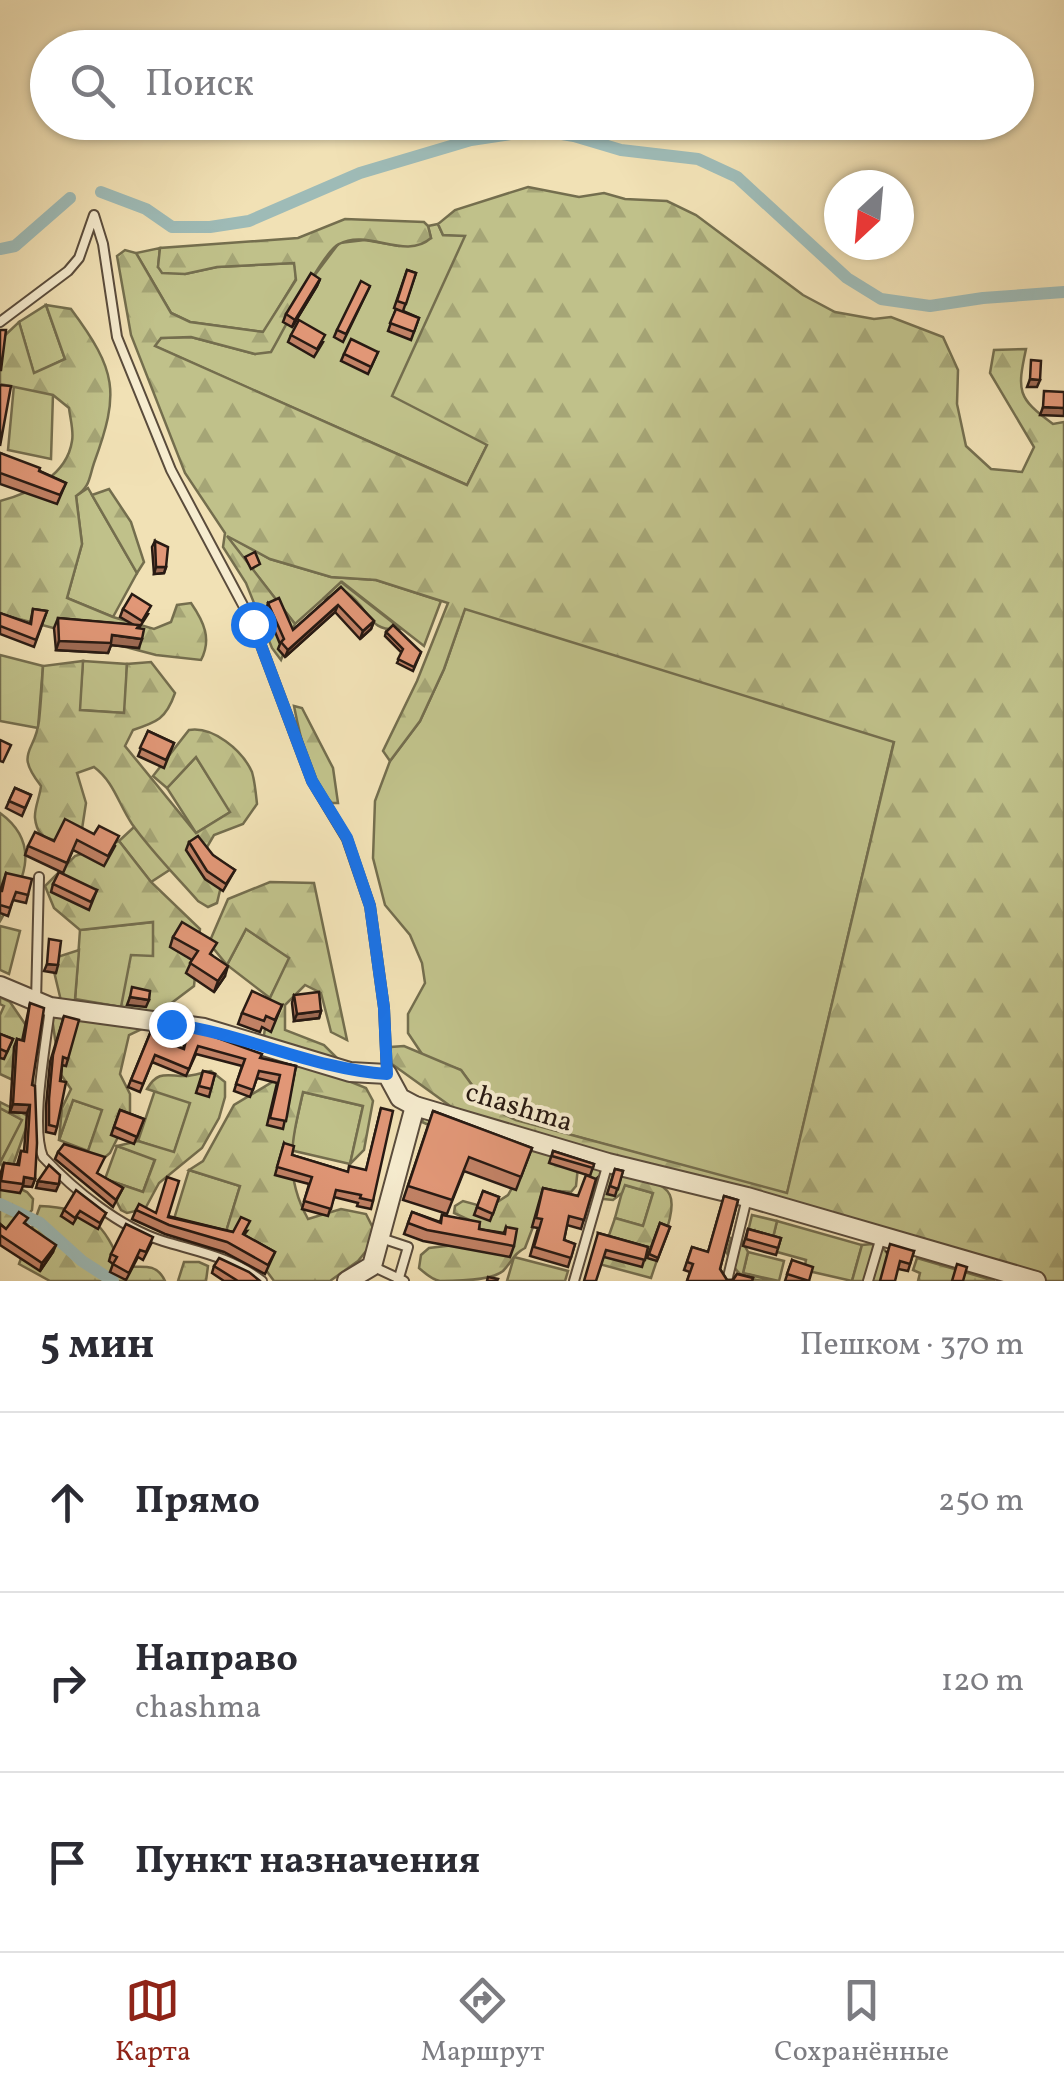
<!DOCTYPE html>
<html lang="ru">
<meta charset="utf-8">
<style>
:root{--surface:#fff;--page:#f7f7f7;--text:#2b2b33;--muted:#7c7c81;--line:#e1e1e2;--accent:#8f2418}
body{margin:0;font-family:Vollkorn,serif;background:var(--page);color:var(--text)}
.compass{position:absolute;left:824px;top:170px;width:90px;height:90px;border-radius:50%;background:var(--surface);box-shadow:0 2px 8px #0004;rotate:206deg}
.stop{position:absolute;width:30px;height:30px;margin:-22px;border:8px solid #1a73e8;border-radius:50%;background:#fff}
.stop.end{background:#1a73e8;border-color:#fff;box-shadow:0 2px 10px #0008}
.list{margin:0;padding:0;list-style:none}
h2{display:flex;justify-content:space-between;align-items:center;height:130px;margin:0;padding:0 40px;font-size:42px}
h2 small{font-size:32px;font-weight:400;color:var(--muted)}
.list li{display:grid;grid-template-columns:65px 1fr auto;gap:30px;align-items:center;box-sizing:border-box;height:180px;padding:0 40px;border-top:2px solid var(--line)}
.list b{display:block;font-size:38px;white-space:nowrap}
.list p{margin:0;font-size:32px;white-space:nowrap;color:var(--muted)}
.list em{font-size:32px;font-style:normal;color:var(--muted)}
.icon{flex:none;width:55px;height:55px;fill:none;stroke:currentColor;stroke-width:2;stroke-linecap:round;stroke-linejoin:round}
.map{position:relative;flex:none;width:1064px;height:1281px;overflow:hidden}
.search{position:absolute;background:var(--surface);box-shadow:0 2px 8px #0004;left:30px;right:30px;top:30px;height:110px;display:flex;align-items:center;gap:25px;box-sizing:border-box;padding:0 35px;border-radius:55px;color:var(--muted);font-size:38px}
.sheet{height:670px;background:var(--surface)}
nav{display:flex;justify-content:space-around;align-items:center;box-sizing:border-box;height:140px;border-top:2px solid var(--line);background:var(--surface);font-size:28px;color:var(--muted)}
nav a{display:grid;justify-items:center;gap:5px}
nav .on{color:var(--accent)}
.map>svg:first-child{display:block}
</style>
<div class="map">
<svg width="1064" height="1281" viewBox="0 0 1064 1281">
<defs>
<pattern id="forest-firs" width="22" height="20" patternUnits="userSpaceOnUse" patternTransform="scale(2.5)"><rect width="22" height="20" fill="#c0c18a"/><path d="M5 1l3.5 6h-7zM16 11l3.5 6h-7z" fill="#a5a576"/></pattern>
</defs>
<rect width="100%" height="100%" fill="#f1e1b5"/>
<filter id="stains"><feTurbulence type="fractalNoise" baseFrequency=".002" numOctaves="4"/><feColorMatrix values="0 0 0 0 .2 0 0 0 0 .09 0 0 0 0 .02 0 0 0 .5 -.17"/></filter>
<radialGradient id="worn" r=".72"><stop offset=".6" stop-color="#630" stop-opacity="0"/><stop offset="1" stop-color="#630" stop-opacity=".3"/></radialGradient>
<!-- green -->
<g fill="#c0c18a" stroke="#746e4e" stroke-width="2.5">
<polygon points="438,224 443,235 466,235 487,445 467,485 154,346 161,338 191,337 255,354 339,243 365,240 399,246 431,238 428,226"/>
<polygon points="160,248 158,267 185,274 217,267 295,263 296,279 264,332 190,322 171,313 136,253"/>
<polygon points="46,305 65,359 34,374 19,322"/>
<polygon points="14,385 53,394 51,459 8,450"/>
<polygon points="88,488 137,573 113,617 67,598 82,544 76,496"/>
<polygon points="225,534 270,559 331,577 376,580 441,601 424,646 342,582 295,624"/>
<polygon points="465,608 894,741 787,1194 516,1120 488,1107 461,1070 424,1057 408,1033 408,1014 425,983 422,963 410,935 385,905 373,858 375,801 390,761 420,721 444,669"/>
<polygon points="0,655 43,666 38,728 0,721"/>
<polygon points="83,661 127,664 125,713 79,710"/>
<polygon points="196,757 231,812 196,833 167,788"/>
<polygon points="134,827 171,869 151,882 119,841"/>
<polygon points="154,922 153,956 121,1007 75,1000 80,930"/>
<polygon points="0,926 20,931 9,974 0,970"/>
<polygon points="246,929 290,958 270,998 227,965"/>
<polygon points="155,1090 191,1102 174,1153 138,1141"/>
<polygon points="303,1092 363,1106 350,1164 290,1150"/>
<polygon points="73,1100 103,1110 88,1151 59,1140"/>
<polygon points="0,1108 23,1120 0,1163"/>
<polygon points="117,1146 155,1159 143,1192 105,1179"/>
<polygon points="189,1170 240,1186 225,1235 174,1219"/>
<polygon points="624,1185 653,1193 643,1226 615,1218"/>
<polygon points="777,1221 862,1245 852,1281 804,1270 806,1260 770,1250"/>
<polygon points="748,1252 784,1261 779,1281 743,1273"/>
<polygon points="514,1257 568,1271 565,1281 507,1281"/>
</g>
<!-- forest -->
<g fill="url(#forest-firs)" stroke="#746e4e" stroke-width="2.5">
<path d="M 528,187 L 579,197 L 604,193 L 625,199 L 667,201 L 696,215 L 803,295 L 835,312 L 874,319 L 891,317 L 943,337 L 958,370 L 957,404 L 966,446 L 991,469 L 1022,472 L 1034,447 L 990,373 L 994,350 L 1026,349 C 1017,391 1017,398 1053,424 L 1064,422 L 1064,1281 L 1011,1281 L 467,1118 L 389,1062 L 391,1047 L 404,1046 L 461,1070 L 488,1107 L 516,1120 L 787,1193 L 894,742 L 465,609 L 444,669 L 420,721 L 390,761 L 383,751 L 417,681 L 448,603 L 376,580 L 331,577 L 270,559 L 227,536 L 295,624 L 281,660 L 272,648 L 246,583 L 223,547 L 225,533 L 185,473 L 131,335 L 117,256 L 125,250 L 136,253 L 171,313 L 190,322 L 263,332 L 296,280 L 294,263 L 217,267 L 185,274 L 162,273 L 158,267 L 160,248 L 298,238 L 345,219 L 424,222 L 428,226 L 431,238 C 405,261 368,228 339,244 C 322,252 283,332 271,352 L 255,354 L 191,337 L 161,338 L 155,346 L 467,485 L 487,445 L 392,396 L 465,236 L 443,235 L 438,224 L 455,210 Z"/>
<path d="M 46,305 L 71,309 C 117,371 120,392 94,463 C 89,478 90,487 76,496 L 82,544 L 67,598 L 113,617 L 154,629 L 171,622 L 177,605 L 191,603 C 204,622 212,639 201,660 L 156,655 L 0,614 L 0,501 C 31,493 67,475 72,441 C 74,431 70,418 69,408 L 53,395 L 0,384 L 0,340 L 19,322 L 34,373 L 65,359 Z"/>
<polygon points="109,489 131,522 144,562 137,573 92,495"/>
<path d="M 341,582 L 401,629 C 366,633 372,609 346,592 L 323,599 Z"/>
<path d="M 83,661 L 80,710 L 124,713 L 127,664 L 151,662 L 175,693 C 166,719 157,722 133,730 L 125,746 L 196,833 L 230,812 L 196,757 L 167,788 L 153,776 L 189,730 C 213,726 242,750 252,772 C 255,782 256,795 257,804 L 243,824 L 214,835 L 207,847 L 222,882 L 217,903 L 208,907 L 198,901 C 176,876 151,851 132,824 C 118,803 114,782 94,767 L 77,773 L 86,803 L 82,829 C 65,843 38,847 35,818 C 34,809 40,796 41,786 C 14,751 35,754 39,721 C 41,703 42,684 43,666 Z"/>
<path d="M 294,706 L 302,708 L 333,768 L 338,803 L 332,803 C 310,782 300,737 294,706 Z"/>
<path d="M 0,813 C 44,845 22,884 0,921 Z"/>
<polygon points="119,841 151,882 200,929 194,986 149,1020 62,1005 51,959 79,950 75,999 121,1007 131,955 153,956 153,922 80,930 54,908 45,886 75,856"/>
<polygon points="270,882 314,883 347,1040 331,1032 321,993 305,985 285,1005 285,1030 324,1045 340,1061 263,1041 270,998 289,958 246,929 227,965 209,943 228,899"/>
<polygon points="0,997 10,1002 34,1037 15,1081 0,1074 0,1015 4,1006 0,1004"/>
<polygon points="51,1011 148,1026 129,1035 120,1074 130,1094 130,1113 110,1153 103,1159 93,1157 88,1151 102,1110 73,1100 59,1140 62,1108 71,1089 60,1073"/>
<path d="M 304,1063 L 366,1088 L 373,1101 L 364,1150 L 350,1164 L 363,1106 L 303,1092 C 292,1140 283,1174 308,1219 L 341,1209 L 366,1214 L 373,1228 L 371,1245 L 358,1261 L 330,1281 L 274,1281 L 260,1262 L 225,1235 L 240,1186 L 189,1170 L 203,1161 L 234,1105 Z"/>
<path d="M 211,1071 L 225,1082 L 225,1097 L 219,1118 L 202,1148 L 159,1183 L 145,1209 L 127,1213 L 121,1210 L 105,1179 L 143,1192 L 155,1160 L 117,1146 L 138,1141 L 174,1152 L 190,1103 L 147,1089 C 158,1070 167,1076 185,1076 C 194,1076 203,1072 211,1071 Z"/>
<polygon points="0,1102 30,1117 12,1168 4,1169 0,1163 22,1120 0,1108"/>
<path d="M 424,1116 L 566,1155 L 578,1167 L 576,1186 L 571,1192 L 547,1190 L 525,1248 C 513,1254 512,1262 503,1271 C 491,1281 456,1281 440,1281 C 432,1280 425,1273 419,1268 L 421,1255 L 429,1248 L 471,1243 L 481,1231 L 478,1224 L 454,1213 L 455,1206 L 463,1201 L 488,1208 L 508,1195 L 524,1167 L 422,1122 Z"/>
<path d="M 588,1162 C 687,1191 684,1178 651,1278 L 599,1264 L 615,1218 L 643,1226 L 653,1193 L 625,1185 L 622,1193 L 613,1200 L 594,1198 L 585,1189 Z"/>
<polygon points="0,1179 27,1192 33,1199 32,1210 12,1233 0,1231"/>
<path d="M 40,1206 C 91,1208 104,1224 122,1267 C 140,1268 156,1261 165,1281 L 50,1281 L 19,1264 Z"/>
<polygon points="752,1215 777,1221 770,1250 745,1244"/>
<path d="M 731,1238 L 741,1239 L 748,1252 L 743,1273 L 774,1281 C 747,1281 737,1279 727,1253 Z"/>
<polygon points="872,1244 883,1248 889,1256 885,1281 852,1281 862,1245"/>
<polygon points="917,1258 995,1281 918,1281 920,1273 913,1270"/>
<polygon points="184,1262 199,1262 208,1266 206,1281 178,1281"/>
</g>
<g fill="none" stroke-linecap="round" stroke-linejoin="round">
<!-- canal -->
<g stroke="#9ebbb7" stroke-width="12">
<polyline points="101,192 146,209 172,227 210,227 249,221 360,173 471,140 538,130 574,136 621,150 698,159 737,177 847,278 881,299 930,306 983,298 1064,292"/>
<polyline points="0,249 15,246 70,198"/>
<polyline points="0,1204 40,1223 82,1261 113,1281"/>
</g>
<defs>
<g id="service">
<polyline points="0,322 68,271 79,258 94,215 103,244 117,337 171,470 253,624 312,781 347,839 370,906 384,1008 387,1074"/>
<polyline points="36,1002 39,877"/>
<path d="M 50,1008 C 46,1044 30,1126 43,1157 C 74,1190 119,1227 163,1241 C 199,1252 231,1257 262,1281"/>
<polyline points="381,1238 408,1247 398,1281"/>
<polyline points="372,1266 404,1281"/>
<polyline points="574,1281 608,1163"/>
<polyline points="727,1281 747,1198"/>
<polyline points="868,1281 881,1237"/>
</g>
<g id="tertiary">
<polyline points="0,986 50,1007 204,1028 350,1072 387,1074 400,1098 415,1106 608,1163 747,1197 1036,1281"/>
<polyline points="347,1281 372,1266 415,1106"/>
</g>
</defs>
<!-- service casing -->
<use href="#service" stroke="#5a4c3c" stroke-width="12"/>
<!-- tertiary casing -->
<use href="#tertiary" stroke="#5a4c3c" stroke-width="22"/>
<!-- service -->
<use href="#service" stroke="#f6eccf" stroke-width="8"/>
<!-- tertiary -->
<use href="#tertiary" stroke="#f6eccf" stroke-width="18"/>
</g>
<!-- wall -->
<g fill="#c28266" stroke="#281a13" stroke-width="2.5">
<polygon points="407,270 416,273 403,311 419,318 411,340 388,331 396,309 394,308"/>
<polygon points="320,279 317,286 292,327 283,322 286,314"/>
<polygon points="370,286 343,342 334,337 337,330"/>
<polygon points="291,335 323,342 314,357 288,342"/>
<polygon points="378,352 368,374 341,361 344,354"/>
<polygon points="0,453 66,483 57,504 0,484"/>
<polygon points="155,541 166,567 164,573 154,574 152,547"/>
<polygon points="341,587 374,621 371,629 360,639 335,612 285,657 278,649 280,644 266,610 268,603 293,630"/>
<polygon points="33,609 47,611 34,647 0,634 0,613 30,624"/>
<polygon points="123,609 148,614 139,628 139,648 111,645 108,653 56,650 54,628 58,618 134,625 120,617"/>
<polygon points="386,632 421,652 413,671 397,663 402,653 385,636"/>
<polygon points="148,731 174,743 164,768 138,756"/>
<polygon points="15,788 31,795 22,816 6,808"/>
<polygon points="94,834 115,846 104,866 73,850 63,873 25,855 28,846"/>
<polygon points="189,842 235,870 223,891 205,879 186,850"/>
<polygon points="6,873 28,895 26,903 13,900 8,916 0,913 0,891"/>
<polygon points="53,884 97,890 89,910 51,892"/>
<polygon points="173,937 212,955 225,976 214,992 186,973 192,960 170,947"/>
<polygon points="294,995 321,1011 319,1018 294,1021 292,1003"/>
<polygon points="30,1003 35,1179 32,1187 23,1186 20,1193 0,1190 0,1175 4,1163 17,1165 21,1151 24,1151 27,1113 10,1112 14,1047 17,1039 22,1041"/>
<polygon points="282,1005 271,1032 262,1027 260,1032 238,1024 242,1013"/>
<polygon points="64,1016 68,1059 66,1066 62,1065 57,1127 55,1134 46,1132 46,1106 50,1062"/>
<polygon points="151,1031 162,1041 183,1049 188,1031 260,1058 296,1066 283,1129 267,1125 277,1083 257,1078 250,1097 234,1091 242,1066 196,1054 186,1076 152,1062 140,1092 128,1087"/>
<polygon points="0,1034 13,1039 4,1059 0,1058"/>
<polygon points="203,1071 215,1074 209,1097 196,1093"/>
<polygon points="381,1108 373,1201 371,1209 357,1206 358,1203 334,1197 328,1216 302,1209 309,1184 275,1175 284,1143 292,1155 348,1172 366,1170"/>
<polygon points="120,1110 144,1119 134,1144 111,1135"/>
<polygon points="433,1111 532,1148 516,1190 464,1171 447,1214 403,1200"/>
<polygon points="553,1151 594,1164 590,1176 549,1163"/>
<polygon points="58,1152 123,1188 113,1207 55,1159"/>
<polygon points="615,1169 623,1171 615,1196 607,1194"/>
<polygon points="596,1179 581,1229 567,1225 564,1240 575,1244 568,1267 530,1256 538,1228 532,1227 543,1188 578,1196"/>
<polygon points="483,1191 499,1197 490,1221 474,1215"/>
<polygon points="724,1196 738,1200 720,1269 727,1280 733,1280 737,1274 753,1278 752,1281 687,1281 690,1272 684,1270 692,1247 708,1252"/>
<polygon points="64,1210 106,1213 98,1229 77,1217 73,1224 61,1216"/>
<polygon points="136,1210 156,1213 233,1232 247,1231 244,1235 275,1252 265,1274 224,1252 165,1234 132,1219"/>
<polygon points="412,1212 440,1222 442,1215 479,1229 504,1233 506,1227 514,1246 510,1257 423,1241 404,1234"/>
<polygon points="660,1223 670,1227 657,1261 647,1258"/>
<polygon points="0,1224 6,1229 26,1224 53,1252 40,1271 0,1245"/>
<polygon points="748,1229 781,1238 776,1255 743,1246"/>
<polygon points="598,1233 648,1247 642,1267 604,1257"/>
<polygon points="151,1244 143,1260 138,1257 126,1280 110,1272 113,1264 109,1261 111,1254"/>
<polygon points="914,1251 908,1271 898,1269 887,1252"/>
<polygon points="792,1260 809,1281 785,1281"/>
<polygon points="214,1266 260,1281 224,1281 212,1273"/>
</g>
<!-- shaded-wall -->
<g fill="#9e6a53" stroke="#281a13" stroke-width="2.5">
<polygon points="320,279 317,286 292,327 295,320"/>
<polygon points="1030,379 1040,380 1037,387 1027,387"/>
<polygon points="1043,407 1064,408 1064,416 1040,415"/>
<polygon points="156,567 166,567 164,573 154,574"/>
<polygon points="338,605 335,612 285,657 288,650"/>
<polygon points="374,621 371,629 360,639 363,631"/>
<polygon points="112,635 142,639 139,648 111,645 108,653 56,650 59,641"/>
<polygon points="47,964 58,965 56,973 44,971"/>
<polygon points="228,966 225,976 214,992 218,981"/>
<polygon points="130,997 149,1000 146,1007 127,1005"/>
<polygon points="321,1011 319,1018 294,1021 297,1014"/>
<polygon points="13,1104 30,1105 27,1113 10,1112"/>
<polygon points="24,1177 35,1179 32,1187 23,1186"/>
<polygon points="38,1181 59,1184 56,1191 36,1188"/>
<polygon points="56,1245 53,1252 40,1271 42,1263"/>
</g>
<!-- building -->
<g fill="#e19777" stroke="#281a13" stroke-width="2.5">
<polygon points="407,270 416,273 406,304 397,301"/>
<polygon points="311,273 320,279 295,320 286,314"/>
<polygon points="361,281 370,286 346,334 337,330"/>
<polygon points="396,309 419,318 414,332 390,323"/>
<polygon points="299,320 325,335 317,349 291,335"/>
<polygon points="0,330 6,330 1,370 0,370"/>
<polygon points="351,339 378,352 371,367 344,354"/>
<polygon points="1031,360 1041,361 1040,380 1030,379"/>
<polygon points="0,385 11,386 0,446"/>
<polygon points="1044,391 1064,392 1064,408 1043,407"/>
<polygon points="0,453 40,468 39,471 66,483 60,495 0,473"/>
<polygon points="155,541 168,547 166,567 156,567"/>
<polygon points="255,552 260,564 251,569 245,557"/>
<polygon points="341,587 374,621 363,631 338,605 288,650 281,642 284,639 268,603 279,598 293,630"/>
<polygon points="132,594 151,606 142,621 123,609"/>
<polygon points="33,609 47,611 36,640 0,626 0,613 31,624"/>
<polygon points="58,618 139,625 137,628 144,629 142,639 112,635 111,643 59,641"/>
<polygon points="393,625 421,652 414,667 398,659 403,649 386,632"/>
<polygon points="148,731 174,743 166,760 140,748"/>
<polygon points="0,740 11,745 3,762 0,761"/>
<polygon points="15,788 31,795 25,808 9,801"/>
<polygon points="65,819 94,834 99,826 119,836 108,856 77,840 67,863 28,846 35,832 54,841"/>
<polygon points="198,836 213,855 235,870 226,884 207,871 189,842"/>
<polygon points="59,872 97,890 91,902 53,884"/>
<polygon points="6,873 32,879 28,895 16,892 10,908 0,905 0,891 2,891"/>
<polygon points="182,922 217,943 210,954 228,966 218,981 190,963 198,951 173,937"/>
<polygon points="49,939 61,941 58,965 47,964"/>
<polygon points="132,987 150,991 149,1000 130,997"/>
<polygon points="252,991 282,1005 275,1020 266,1016 264,1021 242,1013"/>
<polygon points="319,992 321,1011 297,1014 294,995"/>
<polygon points="30,1003 44,1008 32,1085 35,1086 37,1143 35,1179 24,1177 23,1184 1,1181 4,1163 19,1165 21,1151 27,1152 30,1105 13,1104 17,1039 24,1041"/>
<polygon points="64,1016 79,1020 68,1059 63,1057 60,1081 66,1082 57,1127 49,1125 49,1099 53,1055"/>
<polygon points="151,1031 163,1033 162,1041 184,1049 188,1031 204,1033 262,1054 260,1058 296,1066 286,1121 270,1118 280,1075 259,1071 253,1090 236,1084 245,1059 198,1046 189,1069 155,1055 143,1084 131,1080"/>
<polygon points="0,1034 13,1039 7,1052 0,1049"/>
<polygon points="203,1071 215,1074 211,1089 199,1086"/>
<polygon points="381,1108 393,1111 373,1201 360,1198 361,1195 336,1190 331,1209 304,1201 312,1177 277,1167 284,1143 294,1146 292,1155 348,1172 349,1166 366,1170"/>
<polygon points="120,1110 144,1119 137,1137 114,1127"/>
<polygon points="433,1111 532,1148 521,1177 469,1157 452,1200 408,1186"/>
<polygon points="64,1144 105,1157 97,1173 123,1188 116,1200 58,1152"/>
<polygon points="553,1151 594,1164 593,1168 552,1156"/>
<polygon points="49,1165 60,1175 59,1184 38,1181"/>
<polygon points="615,1169 623,1171 618,1189 610,1186"/>
<polygon points="586,1175 596,1179 584,1220 569,1216 564,1240 575,1244 571,1258 534,1247 542,1219 536,1218 543,1188 578,1196"/>
<polygon points="167,1177 179,1181 168,1217 233,1232 241,1217 250,1221 243,1234 275,1252 268,1265 227,1242 169,1225 136,1210 139,1204 156,1213"/>
<polygon points="76,1190 106,1213 100,1223 80,1211 75,1218 64,1210"/>
<polygon points="483,1191 499,1197 493,1214 477,1207"/>
<polygon points="724,1196 738,1200 720,1269 727,1280 733,1280 737,1274 753,1278 752,1281 687,1281 693,1264 687,1262 692,1247 708,1252"/>
<polygon points="19,1212 28,1218 24,1223 56,1245 42,1263 0,1235 0,1224 6,1229"/>
<polygon points="412,1212 441,1223 442,1215 480,1222 479,1229 505,1234 506,1227 517,1229 514,1246 427,1230 408,1223"/>
<polygon points="660,1223 670,1227 658,1258 649,1254"/>
<polygon points="126,1224 153,1237 146,1252 140,1250 129,1273 113,1264 117,1257 111,1254"/>
<polygon points="748,1229 781,1238 778,1248 746,1239"/>
<polygon points="598,1233 648,1247 645,1260 606,1250 596,1281 584,1281"/>
<polygon points="890,1244 914,1251 910,1264 900,1261 895,1281 880,1281"/>
<polygon points="219,1258 249,1272 260,1281 238,1281 214,1266"/>
<polygon points="792,1260 813,1267 809,1281 787,1274"/>
<polygon points="957,1264 967,1267 963,1281 952,1281"/>
<polygon points="488,1277 498,1279 497,1281 487,1281"/>
</g>
<g fill="none" stroke-linecap="round" stroke-linejoin="round">
<!-- route -->
<path stroke="#1a73e8" stroke-width="12" d="M 171,1024 C 245,1034 313,1069 387,1074 L 384,1008 L 370,906 L 347,838 L 312,781 L 253,624"/>
</g>
<g text-anchor="middle" dominant-baseline="central" stroke-width="8" stroke-linejoin="round" paint-order="stroke">
<!-- street labels -->
<g font-size="28" fill="#281a13" stroke="#f6eccf">
<text transform="translate(519 1108) rotate(17)">сhashma</text>
</g>
</g>
<rect width="100%" height="100%" filter="url(#stains)"/>
<rect width="100%" height="100%" fill="url(#worn)"/>
</svg>
<svg class="compass" viewBox="-18 -18 36 36"><path d="M0-13l5 13h-10z" fill="#e53935"/><path d="M0 13l5-13h-10z" fill="#7c7c81"/></svg>
<div class="stop" style="left:253px;top:624px"></div>
<div class="stop end" style="left:171px;top:1024px"></div>
<div class="search"><svg class="icon" aria-label="search" viewBox="0 0 24 24"><circle cx="10" cy="10" r="6"/><path d="M15 15l6 6"/></svg>Поиск</div>
</div>
<section class="sheet">
<h2>5 мин<small>Пешком · 370 m</small></h2>
<ul class="list">
<li><svg class="icon" aria-label="ahead" viewBox="0 0 24 24"><path d="M12 20V5M6 11l6-6 6 6"/></svg><div><b>Прямо</b></div><em>250 m</em></li>
<li><svg class="icon" aria-label="right" viewBox="0 0 24 24"><path d="M7 20v-9h11M14 6l5 5-5 5"/></svg><div><b>Направо</b><p>сhashma</p></div><em>120 m</em></li>
<li><svg class="icon" aria-label="arrive" viewBox="0 0 24 24"><path d="M6 21V4h12l-3 4 3 4H6"/></svg><div><b>Пункт назначения</b></div></li>
</ul>
</section>
<nav>
<a class="on"><svg class="icon" aria-label="map" viewBox="0 0 24 24"><path d="M3 6l6-2 6 2 6-2v14l-6 2-6-2-6 2zM9 4v14M15 6v14"/></svg>Карта</a>
<a><svg class="icon" aria-label="directions" viewBox="0 0 24 24"><path d="M12 3l9 9-9 9-9-9zM9 14v-3h6M13 9l2 2-2 2"/></svg>Маршрут</a>
<a><svg class="icon" aria-label="saved" viewBox="0 0 24 24"><path d="M7 4h10v16l-5-4-5 4z"/></svg>Сохранённые</a>
</nav>
